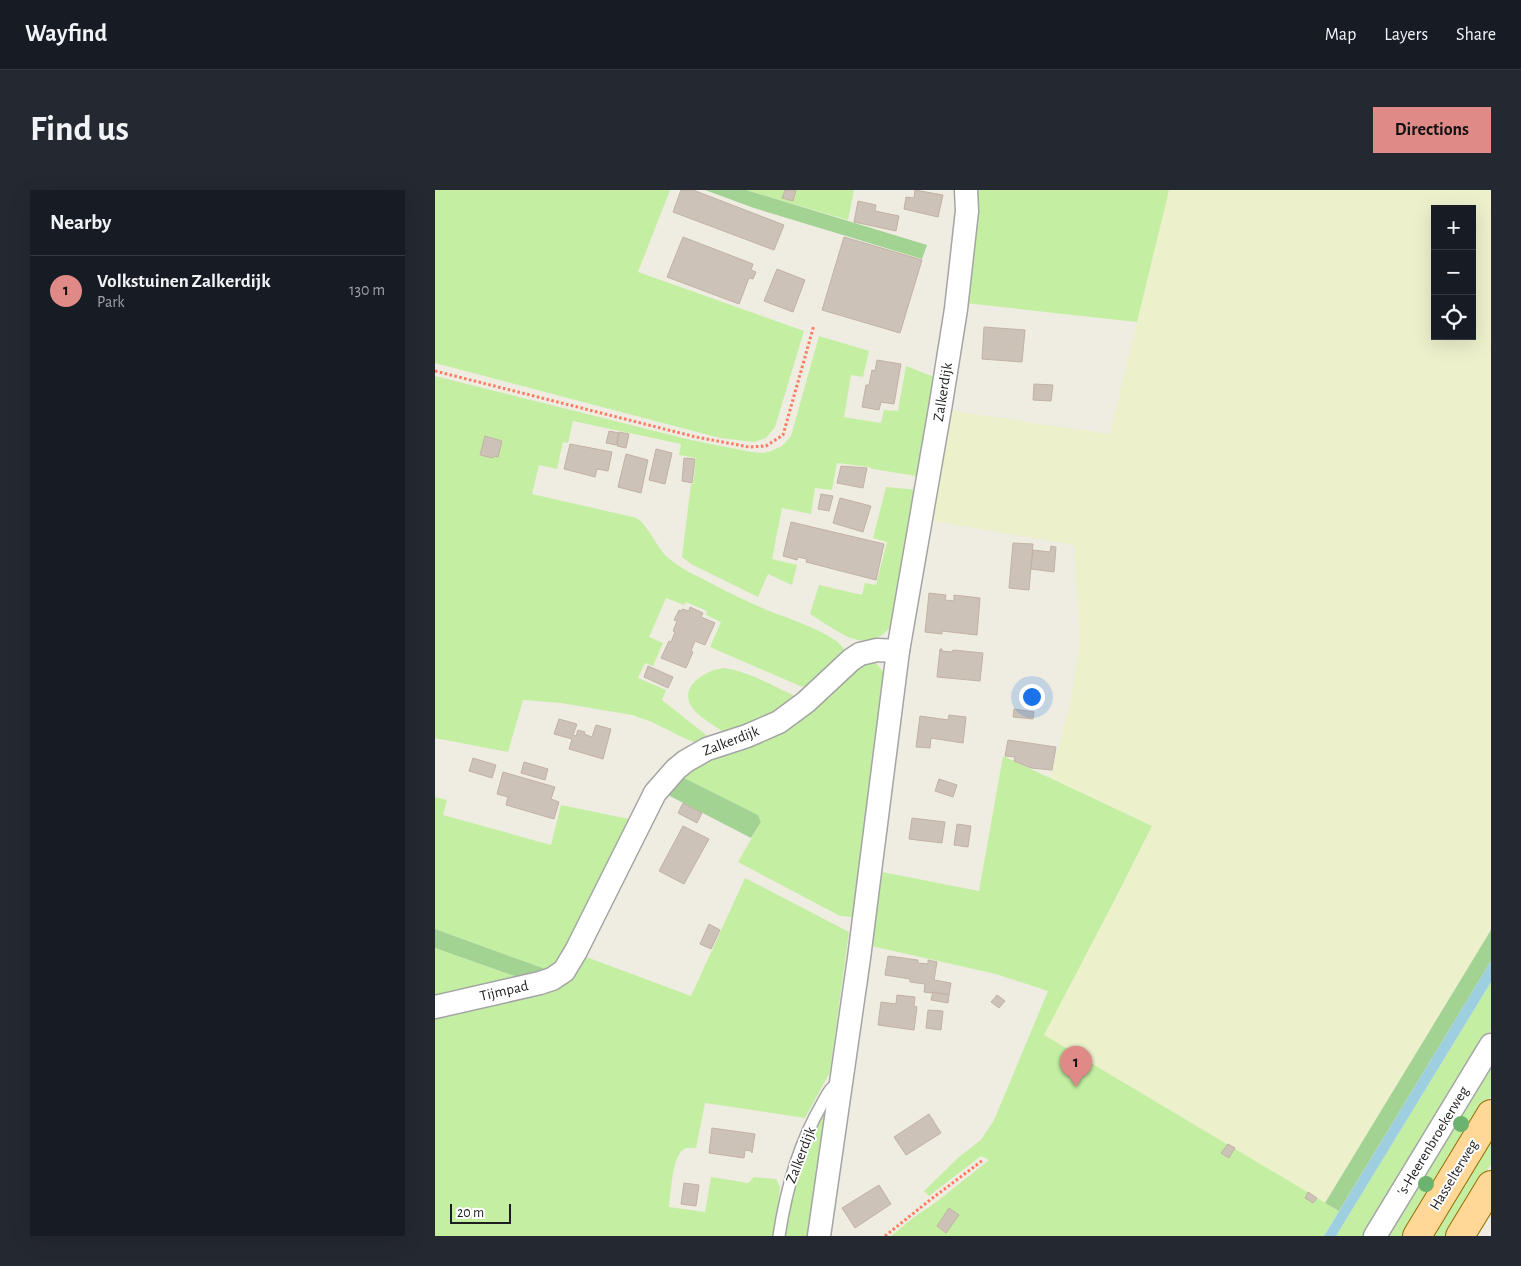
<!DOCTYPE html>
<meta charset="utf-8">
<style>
:root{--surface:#171b24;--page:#242831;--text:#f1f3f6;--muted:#9ea1a6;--line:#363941;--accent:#df8a87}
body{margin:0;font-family:"Alegreya Sans",sans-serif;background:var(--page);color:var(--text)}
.controls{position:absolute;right:15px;top:15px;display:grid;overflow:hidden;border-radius:0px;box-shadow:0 5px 20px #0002}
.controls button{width:45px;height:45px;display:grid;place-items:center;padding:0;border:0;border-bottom:1px solid var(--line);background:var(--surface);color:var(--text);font:25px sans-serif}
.scale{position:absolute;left:15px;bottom:12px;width:61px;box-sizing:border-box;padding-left:5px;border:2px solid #1d1d1d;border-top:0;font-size:14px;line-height:18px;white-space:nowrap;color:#1d1d1d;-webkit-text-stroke:4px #fff;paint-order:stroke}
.you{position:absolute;left:596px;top:506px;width:18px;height:18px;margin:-12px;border:4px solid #fff;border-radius:50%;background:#1a73e8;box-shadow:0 0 0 8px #1a73e833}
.badge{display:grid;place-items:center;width:32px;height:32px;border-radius:50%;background:var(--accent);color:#111;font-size:16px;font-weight:700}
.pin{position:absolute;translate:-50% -41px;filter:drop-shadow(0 1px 2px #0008)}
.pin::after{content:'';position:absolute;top:26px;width:18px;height:15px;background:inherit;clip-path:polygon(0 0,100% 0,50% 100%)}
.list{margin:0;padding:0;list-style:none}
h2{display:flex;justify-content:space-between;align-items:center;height:65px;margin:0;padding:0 20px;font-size:21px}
h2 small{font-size:16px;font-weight:400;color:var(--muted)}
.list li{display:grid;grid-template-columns:32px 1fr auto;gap:15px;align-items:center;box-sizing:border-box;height:70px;padding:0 20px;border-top:1px solid var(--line)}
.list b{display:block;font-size:19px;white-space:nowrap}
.list p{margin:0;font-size:16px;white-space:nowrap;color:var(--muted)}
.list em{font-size:16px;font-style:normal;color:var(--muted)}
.icon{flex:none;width:28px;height:28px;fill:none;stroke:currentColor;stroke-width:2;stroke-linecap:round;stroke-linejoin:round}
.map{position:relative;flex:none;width:1056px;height:1046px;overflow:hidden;border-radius:0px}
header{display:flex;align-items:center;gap:30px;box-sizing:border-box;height:70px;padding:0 25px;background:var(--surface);border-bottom:1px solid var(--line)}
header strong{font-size:24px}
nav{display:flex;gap:28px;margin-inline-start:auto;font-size:18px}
.intro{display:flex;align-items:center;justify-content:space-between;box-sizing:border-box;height:120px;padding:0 30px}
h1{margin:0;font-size:35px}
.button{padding:12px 22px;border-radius:0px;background:var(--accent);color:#111;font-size:18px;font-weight:700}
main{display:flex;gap:30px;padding:0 30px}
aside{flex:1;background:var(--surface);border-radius:0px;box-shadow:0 5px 20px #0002}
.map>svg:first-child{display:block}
</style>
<header>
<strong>Wayfind</strong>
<nav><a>Map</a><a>Layers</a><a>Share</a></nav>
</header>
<div class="intro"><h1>Find us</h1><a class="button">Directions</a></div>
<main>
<aside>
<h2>Nearby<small></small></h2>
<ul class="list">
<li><span class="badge">1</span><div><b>Volkstuinen Zalkerdijk</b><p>Park</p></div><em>130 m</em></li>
</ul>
</aside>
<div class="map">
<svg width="1056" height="1046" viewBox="0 0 1056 1046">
<rect width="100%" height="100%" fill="#efece2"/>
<!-- farmland -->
<path fill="#ecf0cb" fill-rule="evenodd" d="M 734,0 L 1056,0 L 1056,740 L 890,1013 L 609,845 L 678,713 L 717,636 L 615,588 L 636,511 L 645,450 L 639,355 L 493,330 L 512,220 L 675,244 ZM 1000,19 L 1037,19 L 1037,146 L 1000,146 Z"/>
<!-- grass -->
<g fill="#c4efa3">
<polygon points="0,0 235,0 203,82 369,141 340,237 331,248 319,252 285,248 0,173"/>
<polygon points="311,0 419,0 413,30"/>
<polygon points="539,0 734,0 702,132 530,113"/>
<path d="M 384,146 L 434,161 L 428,187 L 416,185 L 409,227 L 446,233 L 449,220 L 463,221 L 471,176 L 499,187 L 487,287 L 438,279 L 434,277 L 402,273 L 397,300 L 380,298 L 376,324 L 347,318 L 337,369 L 362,375 L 357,395 L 333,384 L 323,407 L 256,374 L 247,367 L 256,294 L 258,294 L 261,268 L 244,265 L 246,254 L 138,231 L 133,253 L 128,252 L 122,279 L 104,275 L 97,304 L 202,328 C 215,338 220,355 232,367 C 243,376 255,383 268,389 C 289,401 311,411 334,421 C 352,428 403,444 410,461 L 377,498 L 365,496 L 275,457 L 286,432 L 271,425 L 272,421 L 251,412 L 249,415 L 231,408 L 214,447 L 228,453 L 218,476 L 210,473 L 203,488 L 231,500 L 227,510 L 275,548 L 266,555 L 249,548 L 217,532 L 197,525 L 126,513 L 88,510 L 73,562 L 0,548 L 0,186 L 256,250 L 316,262 L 328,263 L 336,261 L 347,256 L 356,246 Z"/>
<path d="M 451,297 L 485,300 L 456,436 C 431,468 402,440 375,424 L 384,395 L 427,405 L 430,393 L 441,395 L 452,352 L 438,348 Z"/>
<polygon points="437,471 442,474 451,485 422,721 416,727 405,726 303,672 326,632 323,625 245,586 411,483"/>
<path d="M 289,478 C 310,480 338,496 358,505 L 359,507 L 360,513 L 290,543 C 280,536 262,526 256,516 C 244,495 272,480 289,478 Z"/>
<polygon points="568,566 717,636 678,713 609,845 904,1021 889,1046 456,1046 479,1027 500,1013 554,970 546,966 494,1006 489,1001 524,967 546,950 559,930 613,801 561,784 432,755 442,681 544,701"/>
<polygon points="0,607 12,610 8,625 116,655 126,615 194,629 119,778 113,780 0,739"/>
<path d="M 310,688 L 414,742 L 395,882 L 370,928 L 270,913 L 261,958 C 257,958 253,957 249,959 C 237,966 236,1003 234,1017 L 270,1022 L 276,987 L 313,993 L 319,987 L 341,989 L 345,997 L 339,1046 L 0,1046 L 0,824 L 149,768 L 154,768 L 256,806 Z"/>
<polygon points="0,758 85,788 0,808"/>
<polygon points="1056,792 1056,840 931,1046 901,1046"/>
<polygon points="1056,870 1056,906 971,1046 949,1046"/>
<polygon points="391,917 393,917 377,1046 348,1046 357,1000 373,954"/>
<polygon points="1056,946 1056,974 1012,1046 995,1046"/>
</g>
<!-- forest -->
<g fill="#a2d393">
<polygon points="270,0 311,0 492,55 487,69 319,18"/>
<polygon points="245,586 323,625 326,632 316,648 231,604"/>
<polygon points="0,739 113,780 85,788 0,758"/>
<polygon points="1056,740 1056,771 904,1021 890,1013"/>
</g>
<!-- water -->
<polygon fill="#9ecfe1" points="1056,771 1056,792 901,1046 889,1046"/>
<!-- building -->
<g fill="#ccc2b8" stroke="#c2b2a3">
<polygon points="246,0 258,0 349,35 339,60 238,22"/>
<polygon points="350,0 361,0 358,11 347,8"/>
<polygon points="480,0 508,5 503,27 469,19 471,7 479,8"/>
<polygon points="423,11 441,15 440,21 464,26 461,41 419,32"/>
<polygon points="248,47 318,74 316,80 321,82 318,89 314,88 304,114 232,87"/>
<polygon points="409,47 487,70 465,143 387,120"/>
<polygon points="342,79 370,90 358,122 329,111"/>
<polygon points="549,137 590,140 587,172 547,169"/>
<polygon points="442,170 466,174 459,214 446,212 444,220 427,217 431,195 434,195 437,180 440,181"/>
<polygon points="599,194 618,195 616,211 598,210"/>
<polygon points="174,241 184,243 181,255 171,253"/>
<polygon points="184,242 194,244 191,258 182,256"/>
<polygon points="50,246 67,251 63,267 59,266 58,268 45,265"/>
<polygon points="135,254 177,262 173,281 162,279 160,287 129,279"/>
<polygon points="221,259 237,263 230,294 214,290"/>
<polygon points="191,264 213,270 206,303 183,297"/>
<polygon points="249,268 260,269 257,293 247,291"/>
<polygon points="406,276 432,278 428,298 402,293"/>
<polygon points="386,304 398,306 394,321 383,319"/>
<polygon points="405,308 436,316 428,342 398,333"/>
<polygon points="356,332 449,354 441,390 371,372 372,369 363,367 362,370 348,366"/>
<polygon points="578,353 598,354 594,400 574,398"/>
<polygon points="616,356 621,357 619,382 596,379 598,360 615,362"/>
<polygon points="494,403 511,405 510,410 519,411 519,405 545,408 542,445 507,441 507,444 490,442"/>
<polygon points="255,417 268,423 266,427 280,433 270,455 260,451 256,461 258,462 251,478 226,468 234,451 236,452 240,442 238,441 242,431 239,430 244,420 247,421 247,419 254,421"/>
<polygon points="505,459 507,459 507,461 517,462 518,460 548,463 545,491 502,487"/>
<polygon points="213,476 238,487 233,498 209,487"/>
<polygon points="579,519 599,522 598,529 578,527"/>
<polygon points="514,525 531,527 528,553 496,548 495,558 481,557 485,526 513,530"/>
<polygon points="124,529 142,534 138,545 141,546 143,540 150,542 149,544 157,547 161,535 176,539 168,569 134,559 137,549 119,544"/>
<polygon points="573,550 621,557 617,580 596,578 579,571 580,567 570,566"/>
<polygon points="38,568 61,575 57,588 34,581"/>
<polygon points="89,572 113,579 110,590 86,583"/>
<polygon points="68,582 120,597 116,609 124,612 119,629 71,615 73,607 62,604"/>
<polygon points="504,589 522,595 518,607 500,601"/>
<polygon points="248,613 267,623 262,633 243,623"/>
<polygon points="477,628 510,632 507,653 474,649"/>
<polygon points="522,634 536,636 533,657 519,655"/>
<polygon points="248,636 274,649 249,694 224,681"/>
<polygon points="274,734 285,740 276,759 265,754"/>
<polygon points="453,766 483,770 483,773 493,774 493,770 502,772 499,790 516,793 514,805 498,802 497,803 489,802 490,794 475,792 475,789 450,785"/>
<polygon points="498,802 514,805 513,813 496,810"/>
<polygon points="462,805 480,807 479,816 482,817 479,840 443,835 446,812 461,814"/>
<polygon points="562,805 570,811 564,818 556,812"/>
<polygon points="493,820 508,821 506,840 491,838"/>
<polygon points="494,924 506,943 471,965 459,947"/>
<polygon points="277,938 320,944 317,963 316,961 310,960 309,968 274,963"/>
<polygon points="793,954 800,958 794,968 786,963"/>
<polygon points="249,993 264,995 261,1016 246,1014"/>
<polygon points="444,995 456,1014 420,1038 407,1018"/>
<polygon points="873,1002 882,1008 878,1013 870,1008"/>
<polygon points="514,1018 524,1025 511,1043 502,1036"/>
</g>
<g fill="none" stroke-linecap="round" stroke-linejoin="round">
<defs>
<path id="service" d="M 344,1046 C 351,1000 363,955 387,914 C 391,907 395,897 403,894"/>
<g id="minor">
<polyline points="0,817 105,793 117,789 129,781 141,761 220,603 241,579 251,571 272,559 312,546 344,532 371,512 416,470 425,464 442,460 463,461"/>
<polyline points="384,1046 424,768 463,461 506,213 521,119 532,21 531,0"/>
<polyline points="940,1046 1056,855"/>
</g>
<g id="primary">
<polyline points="982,1046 1056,924"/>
<polyline points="1025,1046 1056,995"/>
</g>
</defs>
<!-- service casing -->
<use href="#service" stroke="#a4a4a4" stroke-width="14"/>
<!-- minor casing -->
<use href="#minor" stroke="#a4a4a4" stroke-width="25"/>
<!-- primary casing -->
<use href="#primary" stroke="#966c00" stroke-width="30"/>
<!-- path -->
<g stroke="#ff7b63" stroke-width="3" stroke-dasharray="2.5 2.5" stroke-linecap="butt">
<polyline points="0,181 261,247 314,257 331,256 348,245 379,135"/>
<polyline points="450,1046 495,1010 548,970"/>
</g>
<!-- service -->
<use href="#service" stroke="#fff" stroke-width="11"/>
<!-- minor -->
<use href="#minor" stroke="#fff" stroke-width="22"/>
<!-- primary -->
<use href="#primary" stroke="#ffd797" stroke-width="28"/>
</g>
<!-- trees -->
<g fill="#6cb370">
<circle cx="1026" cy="934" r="8"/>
<circle cx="991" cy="994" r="8"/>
</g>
<g text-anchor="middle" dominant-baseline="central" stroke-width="4" stroke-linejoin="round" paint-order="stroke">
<!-- street labels -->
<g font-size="15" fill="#1d1d1d" stroke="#fff">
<text transform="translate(508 202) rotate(-81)">Zalkerdijk</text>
<text transform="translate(296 551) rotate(-21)">Zalkerdijk</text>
<text transform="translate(69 801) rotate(-13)">Tijmpad</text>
<text transform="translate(998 951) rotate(-59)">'s-Heerenbroekerweg</text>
<text transform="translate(366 965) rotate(-69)">Zalkerdijk</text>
<text transform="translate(1019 985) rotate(-59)">Hasselterweg</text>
</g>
</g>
</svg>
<div class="controls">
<button>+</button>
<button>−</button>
<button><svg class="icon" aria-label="locate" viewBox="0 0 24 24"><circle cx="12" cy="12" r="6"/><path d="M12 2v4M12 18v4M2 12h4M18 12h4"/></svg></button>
</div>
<div class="scale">20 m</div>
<div class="you"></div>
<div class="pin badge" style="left:641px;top:897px">1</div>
</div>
</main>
